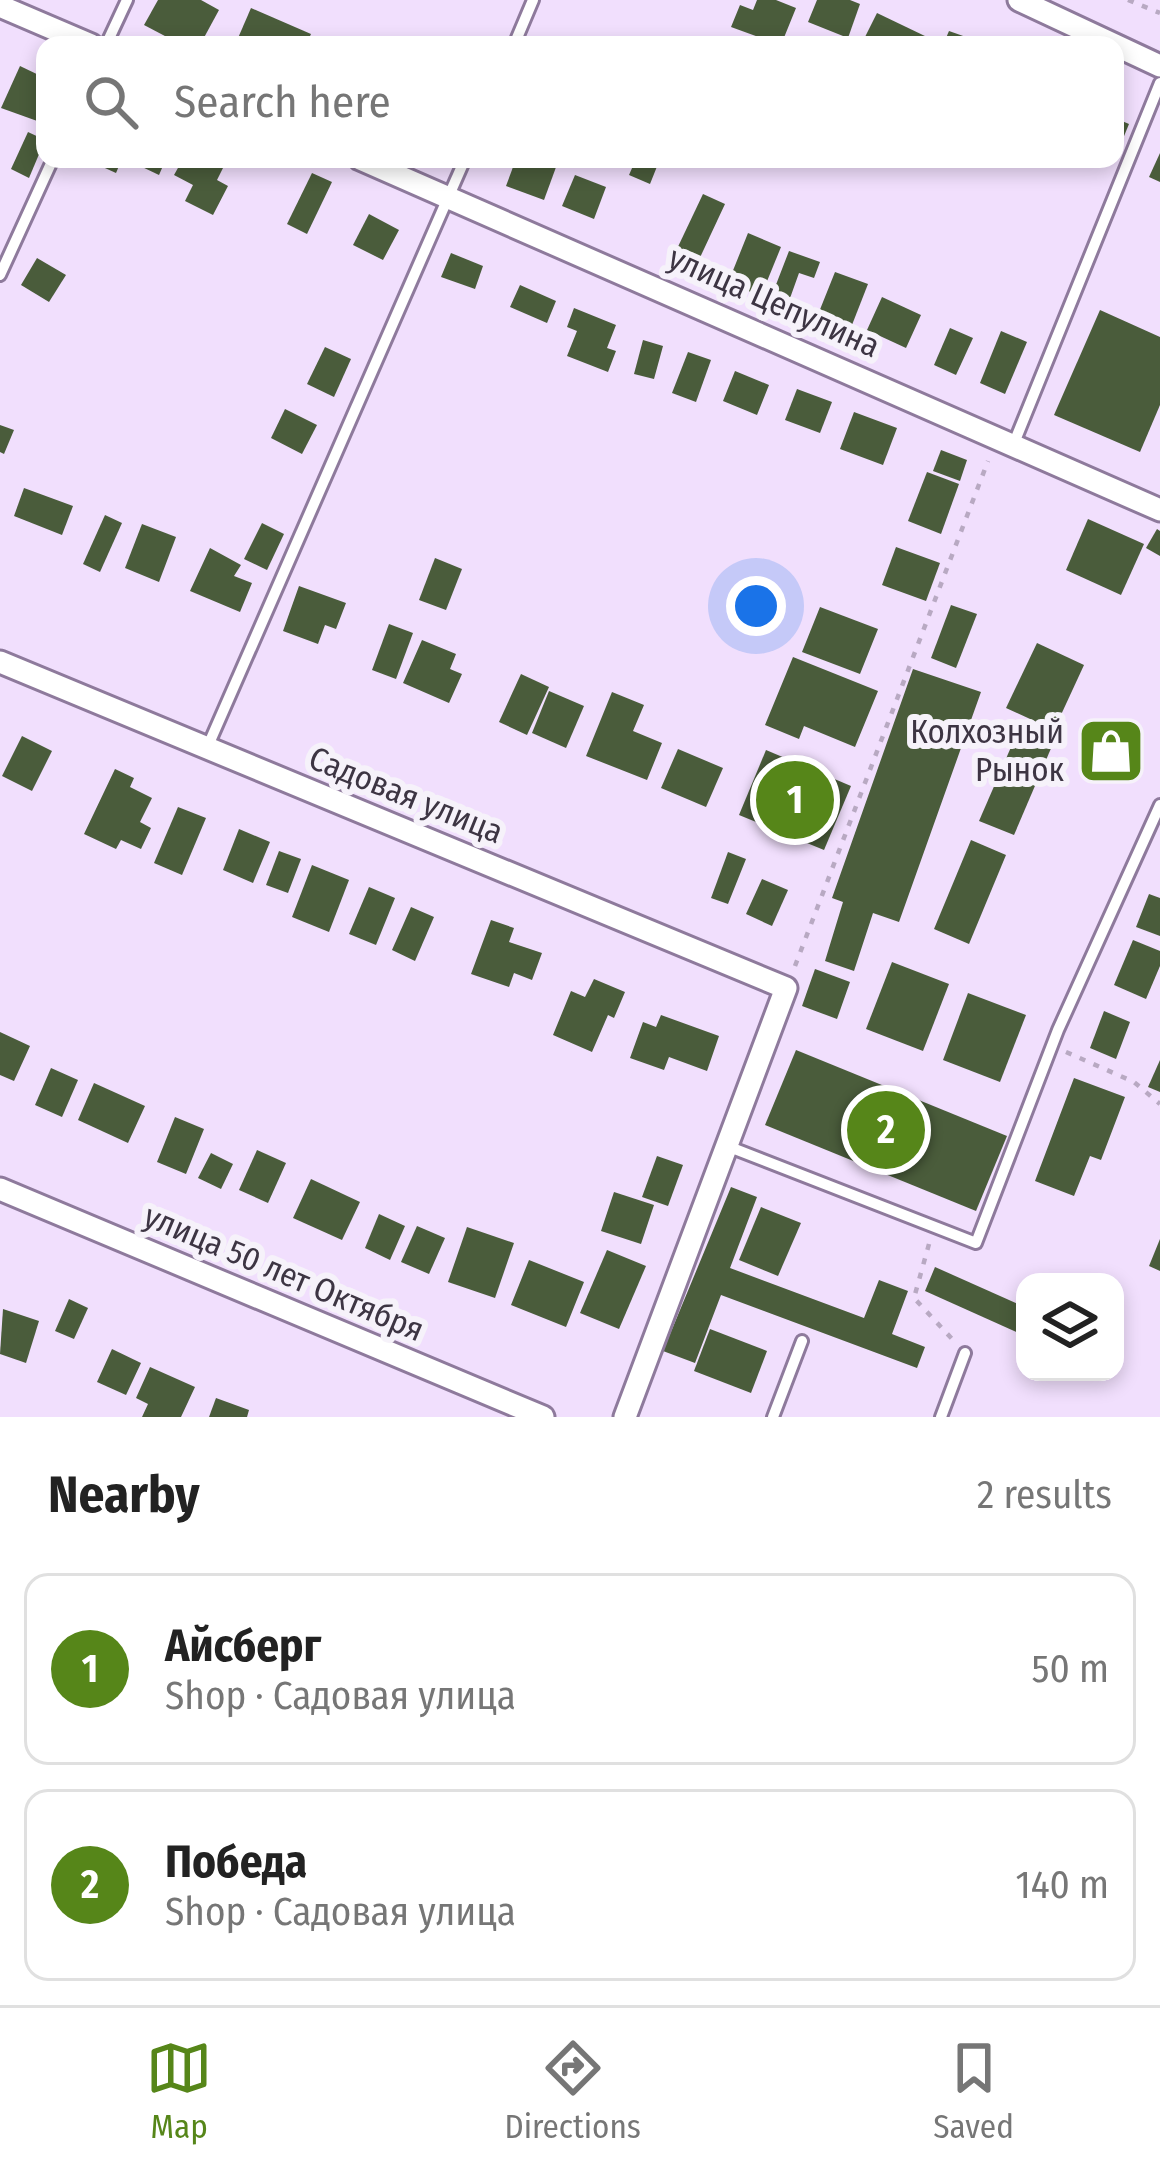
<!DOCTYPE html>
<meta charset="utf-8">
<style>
:root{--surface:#fff;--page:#f6f6f6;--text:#222;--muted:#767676;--line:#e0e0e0;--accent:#568619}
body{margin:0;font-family:"Fira Sans Condensed",sans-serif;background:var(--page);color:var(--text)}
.controls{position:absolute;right:36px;bottom:36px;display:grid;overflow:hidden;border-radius:24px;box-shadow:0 6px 18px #0003}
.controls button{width:108px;height:108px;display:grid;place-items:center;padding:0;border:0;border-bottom:3px solid var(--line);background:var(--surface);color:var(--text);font:60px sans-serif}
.you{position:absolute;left:756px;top:606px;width:42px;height:42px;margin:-30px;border:9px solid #fff;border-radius:50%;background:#1a73e8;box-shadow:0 0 0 18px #1a73e833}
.badge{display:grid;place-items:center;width:78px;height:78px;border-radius:50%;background:var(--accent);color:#fff;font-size:39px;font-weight:700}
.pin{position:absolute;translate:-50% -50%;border:6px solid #fff;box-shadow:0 3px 12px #0006}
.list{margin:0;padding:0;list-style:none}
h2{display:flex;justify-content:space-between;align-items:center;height:156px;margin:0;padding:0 48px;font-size:51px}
h2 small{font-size:39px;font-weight:400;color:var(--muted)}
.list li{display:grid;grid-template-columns:78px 1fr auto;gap:36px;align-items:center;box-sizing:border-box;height:192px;margin:0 24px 24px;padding:0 24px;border:3px solid var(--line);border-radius:24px}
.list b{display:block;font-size:45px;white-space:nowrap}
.list p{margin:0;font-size:39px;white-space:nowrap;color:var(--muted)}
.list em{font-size:39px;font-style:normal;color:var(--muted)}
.icon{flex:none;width:66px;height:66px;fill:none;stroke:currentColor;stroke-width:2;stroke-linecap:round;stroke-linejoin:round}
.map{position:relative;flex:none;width:1160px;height:1417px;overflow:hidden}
.search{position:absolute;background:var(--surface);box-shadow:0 6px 18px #0003;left:36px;right:36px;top:36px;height:132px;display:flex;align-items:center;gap:30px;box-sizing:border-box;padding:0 42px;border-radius:24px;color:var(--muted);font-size:45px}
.sheet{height:588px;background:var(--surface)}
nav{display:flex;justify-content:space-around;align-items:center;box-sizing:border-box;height:168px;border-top:3px solid var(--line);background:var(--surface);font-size:33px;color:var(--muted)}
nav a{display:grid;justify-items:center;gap:6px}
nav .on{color:var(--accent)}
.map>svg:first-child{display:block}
</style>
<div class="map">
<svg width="1160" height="1417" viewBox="0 0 1160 1417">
<rect width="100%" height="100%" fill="#f1dffd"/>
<!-- building -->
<g fill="#4a5c3b">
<polygon points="158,0 201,0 219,10 200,45 182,45 144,25"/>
<polygon points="757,0 776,0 796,8 781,45 731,27 740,5 753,10"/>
<polygon points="817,0 850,0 860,4 848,38 808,22"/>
<polygon points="251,8 311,34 306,45 235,45"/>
<polygon points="877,13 927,37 923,45 861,45"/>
<polygon points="949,31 966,37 963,45 943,45"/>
<polygon points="20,66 45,78 45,111 40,122 1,108"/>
<polygon points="1115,118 1129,124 1115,158"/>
<polygon points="28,132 45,140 29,178 11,169"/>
<polygon points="1160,153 1160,182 1149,177"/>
<polygon points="85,159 122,159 116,173"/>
<polygon points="140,159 166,159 159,175 138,165"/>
<polygon points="183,159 226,162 217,180 228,186 213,215 185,201 193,185 174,175"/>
<polygon points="516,159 559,159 544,200 506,186"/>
<polygon points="636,159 660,159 650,184 629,175"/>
<polygon points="312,173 332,182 307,234 287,224"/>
<polygon points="575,175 606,187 594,219 562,206"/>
<polygon points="703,194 725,204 697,264 675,253"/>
<polygon points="369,214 399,230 383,260 353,245"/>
<polygon points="748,233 781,247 761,296 728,283"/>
<polygon points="789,251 820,262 814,278 799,273 789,301 772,295"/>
<polygon points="451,253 483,266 475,289 441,277"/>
<polygon points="37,258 66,275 49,302 21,285"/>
<polygon points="835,272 868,284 850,330 817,317"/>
<polygon points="520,285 556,301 547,323 510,307"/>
<polygon points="882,297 921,315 906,348 867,330"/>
<polygon points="574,308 616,325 607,348 616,351 608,372 567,356 577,331 567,327"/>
<polygon points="1100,310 1160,337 1160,405 1140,452 1054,415"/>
<polygon points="950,328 973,338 956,375 934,365"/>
<polygon points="1001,331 1027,342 1005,394 980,383"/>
<polygon points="643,340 663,346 654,379 634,374"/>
<polygon points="325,347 351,359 334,397 307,384"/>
<polygon points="688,352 711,360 696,402 672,393"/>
<polygon points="735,371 769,385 757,415 723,401"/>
<polygon points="797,389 832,402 820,433 785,420"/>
<polygon points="285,409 317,425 302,454 271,438"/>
<polygon points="854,412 897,428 883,465 840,449"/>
<polygon points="0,425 14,430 4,454 0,452"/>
<polygon points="941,450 967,460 960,481 933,471"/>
<polygon points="927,472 959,484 941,534 908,521"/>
<polygon points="24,488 73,506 62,535 14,516"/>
<polygon points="105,515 122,523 100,572 83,564"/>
<polygon points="1088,519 1144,544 1121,595 1066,570"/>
<polygon points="262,523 284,534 267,570 244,559"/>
<polygon points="142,524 176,537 159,582 125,568"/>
<polygon points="1157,529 1160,531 1160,556 1146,548"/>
<polygon points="896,547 940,563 926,601 882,585"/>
<polygon points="210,548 241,565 234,576 252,583 240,612 190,591"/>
<polygon points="435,558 462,569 446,610 419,600"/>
<polygon points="299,586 346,603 336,629 325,625 318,644 283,631"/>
<polygon points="951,605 977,614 956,668 931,658"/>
<polygon points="820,607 878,629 860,674 802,652"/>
<polygon points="389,624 413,633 396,679 372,670"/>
<polygon points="422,640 456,654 450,669 462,674 449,703 403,683"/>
<polygon points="1037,643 1084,665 1054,730 1006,708"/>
<polygon points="793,657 878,691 855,747 804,726 799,739 765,725"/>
<polygon points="913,669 981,692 899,922 873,913 854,971 825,961 843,902 832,898"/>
<polygon points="521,674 549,687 527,735 499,722"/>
<polygon points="549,691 584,706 566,748 532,733"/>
<polygon points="612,692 644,705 633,731 662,743 647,780 586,756"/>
<polygon points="1018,731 1052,746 1014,835 979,821"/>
<polygon points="22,736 52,751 32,791 2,776"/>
<polygon points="678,749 723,768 706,807 661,788"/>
<polygon points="766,750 851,786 824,850 739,815"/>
<polygon points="115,769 134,778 130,787 152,798 140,822 151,828 141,849 121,840 116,849 84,834"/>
<polygon points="178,807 206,818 182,875 154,863"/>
<polygon points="239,829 270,842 253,883 223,870"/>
<polygon points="971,840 1006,855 969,944 934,929"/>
<polygon points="279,851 301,859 288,893 266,885"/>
<polygon points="728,852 746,859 728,904 711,898"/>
<polygon points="312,865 349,880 329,932 292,917"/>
<polygon points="762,879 788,890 772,926 746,914"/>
<polygon points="369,887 395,898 376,945 349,934"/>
<polygon points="1149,894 1160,898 1160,936 1136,927"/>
<polygon points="411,907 434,917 415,961 392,950"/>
<polygon points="491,920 514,928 509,942 542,953 532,980 514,973 509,987 471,974"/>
<polygon points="1133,940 1160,951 1160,966 1146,999 1114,985"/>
<polygon points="892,962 949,984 923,1051 866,1029"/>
<polygon points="815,969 850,982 837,1019 802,1006"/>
<polygon points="594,979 625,992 614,1018 608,1015 592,1052 553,1035 571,991 585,997"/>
<polygon points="968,993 1026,1015 1000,1082 943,1060"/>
<polygon points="1104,1011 1130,1022 1116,1059 1090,1048"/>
<polygon points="661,1015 719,1036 707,1071 669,1057 664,1070 630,1058 643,1022 656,1027"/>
<polygon points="0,1032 30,1046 14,1081 0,1075"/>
<polygon points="796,1050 1007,1136 976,1211 765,1125"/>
<polygon points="1160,1060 1160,1092 1148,1087"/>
<polygon points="51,1068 78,1080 62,1117 35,1105"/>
<polygon points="1074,1078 1125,1097 1101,1160 1090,1156 1074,1196 1035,1181"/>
<polygon points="94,1083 145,1106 128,1143 78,1120"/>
<polygon points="175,1117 204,1129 186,1174 157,1162"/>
<polygon points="257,1150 286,1163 268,1203 239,1190"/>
<polygon points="211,1153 233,1164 221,1189 198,1178"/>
<polygon points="657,1156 683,1165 668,1206 642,1197"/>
<polygon points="311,1179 360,1202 342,1240 293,1218"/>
<polygon points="731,1187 757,1197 730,1268 864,1318 879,1280 908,1291 892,1334 925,1347 917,1368 721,1295 695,1363 663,1351"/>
<polygon points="614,1192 654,1205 641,1244 601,1231"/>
<polygon points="761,1207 801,1223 778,1276 739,1260"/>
<polygon points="379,1214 405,1226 390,1260 365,1248"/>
<polygon points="417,1226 445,1238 429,1274 401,1262"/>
<polygon points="467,1227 514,1243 495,1298 448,1282"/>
<polygon points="1160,1239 1160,1271 1149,1266"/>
<polygon points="607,1250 646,1266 619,1329 580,1313"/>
<polygon points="529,1260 584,1282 566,1327 511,1305"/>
<polygon points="935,1267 1025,1307 1025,1336 925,1291"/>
<polygon points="69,1299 88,1308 74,1339 55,1331"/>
<polygon points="3,1309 39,1321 26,1363 0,1354"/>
<polygon points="710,1329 767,1351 751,1393 694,1371"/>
<polygon points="112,1349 141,1363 126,1395 97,1382"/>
<polygon points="150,1367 195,1387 181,1417 142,1417 148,1404 136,1398"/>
<polygon points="216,1398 249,1410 247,1417 209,1417"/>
</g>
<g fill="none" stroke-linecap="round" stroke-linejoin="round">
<defs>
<g id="lane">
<polyline points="106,45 127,0"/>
<polyline points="514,45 533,0"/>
<polyline points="0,275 53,159"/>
<polyline points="1014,443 1160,83"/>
<polyline points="207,748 465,159"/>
<polyline points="727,1146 976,1243 1058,1030 1160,805"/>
<polyline points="773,1417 802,1341"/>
<polyline points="941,1417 965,1353"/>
</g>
<g id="street">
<polyline points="1019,0 1160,66"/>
<polyline points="0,6 91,45"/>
<polyline points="360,159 1160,510"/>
<polyline points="0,662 786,988 625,1417"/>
<polyline points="0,1189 543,1417"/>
</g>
</defs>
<!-- lane casing -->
<use href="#lane" stroke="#8e7a9c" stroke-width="16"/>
<!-- street casing -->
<use href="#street" stroke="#8e7a9c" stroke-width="27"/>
<!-- path -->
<g stroke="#b8a9c2" stroke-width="4.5" stroke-dasharray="6 9" stroke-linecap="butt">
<polyline points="1128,0 1160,13"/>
<polyline points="795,966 988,461"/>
<polyline points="1066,1052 1134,1082 1160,1104"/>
<polyline points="929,1244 914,1298 954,1341"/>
</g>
<!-- lane -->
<use href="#lane" stroke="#fff" stroke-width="10"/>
<!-- street -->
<use href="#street" stroke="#fff" stroke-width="21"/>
</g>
<!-- icons -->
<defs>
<symbol id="shop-square" viewBox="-11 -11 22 22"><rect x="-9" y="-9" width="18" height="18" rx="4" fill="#568619" stroke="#f6f2fa"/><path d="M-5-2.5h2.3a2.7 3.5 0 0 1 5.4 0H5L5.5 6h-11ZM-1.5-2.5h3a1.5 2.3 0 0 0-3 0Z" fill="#fff"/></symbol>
</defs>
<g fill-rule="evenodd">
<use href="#shop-square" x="1073" y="713" width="76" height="76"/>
</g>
<g text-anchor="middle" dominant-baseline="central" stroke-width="12" stroke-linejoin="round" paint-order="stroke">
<!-- street labels -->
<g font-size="33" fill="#3d3543" stroke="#f6f2fa">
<text transform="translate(774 302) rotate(24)">улица Цепулина</text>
<text transform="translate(406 795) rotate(22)">Садовая улица</text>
<text transform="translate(284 1273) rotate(23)">улица 50 лет Октября</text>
</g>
<!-- poi labels -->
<g font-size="33" fill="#3d3543" stroke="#f6f2fa" text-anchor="end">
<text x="1064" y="732">Колхозный<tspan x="1064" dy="38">Рынок</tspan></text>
</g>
</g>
</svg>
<div class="controls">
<button><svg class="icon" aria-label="layers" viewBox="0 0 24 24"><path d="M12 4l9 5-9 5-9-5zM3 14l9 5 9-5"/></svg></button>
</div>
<div class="you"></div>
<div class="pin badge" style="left:795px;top:800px">1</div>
<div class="pin badge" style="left:886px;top:1130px">2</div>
<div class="search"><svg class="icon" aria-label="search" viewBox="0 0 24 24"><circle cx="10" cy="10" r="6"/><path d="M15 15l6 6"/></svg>Search here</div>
</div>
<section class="sheet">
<h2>Nearby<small>2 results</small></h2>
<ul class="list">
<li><span class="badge">1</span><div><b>Айсберг</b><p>Shop · Садовая улица</p></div><em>50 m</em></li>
<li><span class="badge">2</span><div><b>Победа</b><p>Shop · Садовая улица</p></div><em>140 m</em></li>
</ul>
</section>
<nav>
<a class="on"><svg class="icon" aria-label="map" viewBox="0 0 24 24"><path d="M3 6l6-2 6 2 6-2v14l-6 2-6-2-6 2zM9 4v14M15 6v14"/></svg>Map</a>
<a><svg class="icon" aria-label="directions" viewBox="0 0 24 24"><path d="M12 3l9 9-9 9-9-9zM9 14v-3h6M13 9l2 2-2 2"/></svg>Directions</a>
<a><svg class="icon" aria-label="saved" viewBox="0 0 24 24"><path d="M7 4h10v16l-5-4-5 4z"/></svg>Saved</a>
</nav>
